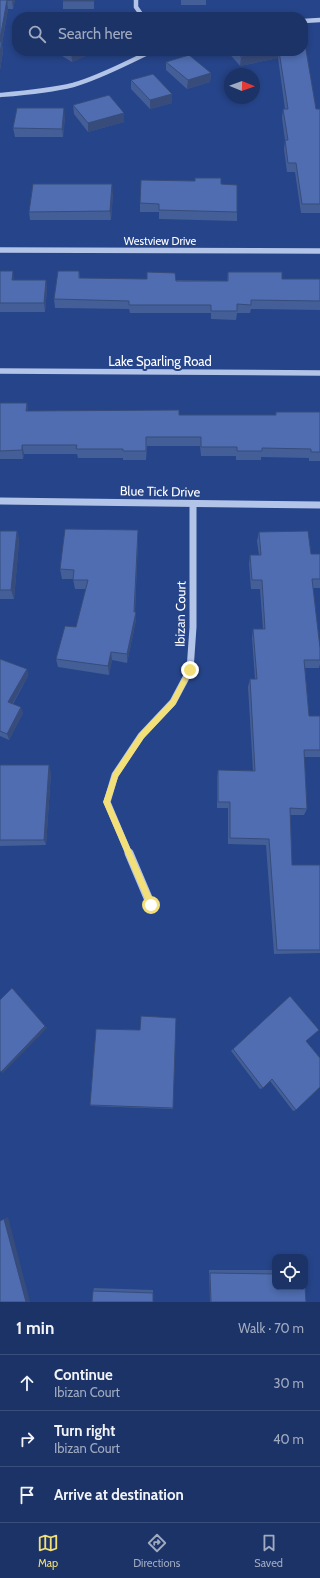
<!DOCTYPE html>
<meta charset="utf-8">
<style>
:root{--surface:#1c3367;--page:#293f70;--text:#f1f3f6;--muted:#a0aac0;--line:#3a4e7b;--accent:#f2df78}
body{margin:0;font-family:Cabin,sans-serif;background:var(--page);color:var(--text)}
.controls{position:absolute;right:12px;bottom:12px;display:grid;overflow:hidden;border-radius:8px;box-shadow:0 2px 6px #0003}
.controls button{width:36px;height:36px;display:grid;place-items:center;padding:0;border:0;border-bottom:1px solid var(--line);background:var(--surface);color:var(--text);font:20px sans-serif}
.compass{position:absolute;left:224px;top:68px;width:36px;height:36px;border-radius:50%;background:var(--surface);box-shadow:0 2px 6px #0003;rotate:91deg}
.stop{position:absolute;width:12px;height:12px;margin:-9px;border:3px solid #f2df78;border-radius:50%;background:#fff}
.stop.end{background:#f2df78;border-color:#fff;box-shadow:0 1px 4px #0008}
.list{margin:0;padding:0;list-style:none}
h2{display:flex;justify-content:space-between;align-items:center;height:52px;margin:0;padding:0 16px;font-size:17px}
h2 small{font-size:13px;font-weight:400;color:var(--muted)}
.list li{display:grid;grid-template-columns:26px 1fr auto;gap:12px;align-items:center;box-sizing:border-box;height:56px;padding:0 16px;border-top:1px solid var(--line)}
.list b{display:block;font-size:15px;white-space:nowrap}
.list p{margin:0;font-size:13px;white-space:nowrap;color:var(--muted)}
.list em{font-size:13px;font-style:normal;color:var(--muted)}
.icon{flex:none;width:22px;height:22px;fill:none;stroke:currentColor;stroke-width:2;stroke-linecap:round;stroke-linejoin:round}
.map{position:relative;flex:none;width:320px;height:1302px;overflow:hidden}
.search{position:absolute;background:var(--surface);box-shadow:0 2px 6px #0003;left:12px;right:12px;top:12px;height:44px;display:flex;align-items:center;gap:10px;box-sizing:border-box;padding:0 14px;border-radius:16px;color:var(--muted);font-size:15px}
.sheet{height:220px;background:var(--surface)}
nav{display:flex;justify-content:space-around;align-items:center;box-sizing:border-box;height:56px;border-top:1px solid var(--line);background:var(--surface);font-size:11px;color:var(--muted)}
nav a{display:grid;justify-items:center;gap:2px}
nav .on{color:var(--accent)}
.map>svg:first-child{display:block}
</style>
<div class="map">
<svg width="320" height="1302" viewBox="0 0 320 1302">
<rect width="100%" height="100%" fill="#264489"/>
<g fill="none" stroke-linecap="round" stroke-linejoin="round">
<!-- minor-far3 -->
<g stroke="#b3c4e9" stroke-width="4.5">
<polyline points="136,0 136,7 143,17"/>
<polyline points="303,21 320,20"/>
<path d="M 0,95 C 24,93 49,91 73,85 C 101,77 126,63 152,51"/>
</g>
<!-- minor-far2 -->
<g stroke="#b3c4e9" stroke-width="5.5">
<polyline points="0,250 320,251"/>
<polyline points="0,371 320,373"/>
</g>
<!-- minor-far1 -->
<g stroke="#b3c4e9" stroke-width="7">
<polyline points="0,501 320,505"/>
<polyline points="129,854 107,802 115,775 141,736 173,702 190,670 193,627 193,504"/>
</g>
<!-- minor -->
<polyline stroke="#b3c4e9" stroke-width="9" points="129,853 151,905"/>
</g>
<!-- wall -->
<g fill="#445e97">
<polygon points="0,0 15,0 13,9 8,9 2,44 3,51 0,70"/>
<rect x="63" y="0" width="31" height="9"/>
<rect x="181" y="0" width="25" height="5"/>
<polygon points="54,51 96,51 72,62"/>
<polygon points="227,51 303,51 316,109 320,109 320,213 301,213 295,172 287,172 284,149 285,140 282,118 283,109 285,109 278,58 240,66"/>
<polygon points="166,62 211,73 210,82 187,89 166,70"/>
<polygon points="131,80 172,94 172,103 150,109 131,89"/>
<polygon points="73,105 124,122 88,132 74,114"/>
<polygon points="65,117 63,137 15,137 13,128"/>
<polygon points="221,184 237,212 237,221 159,219 159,212 140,212 140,203"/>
<polygon points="113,193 111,220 30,220 29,212"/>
<polygon points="0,271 14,280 46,280 47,289 45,312 0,312"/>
<polygon points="79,271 80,278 227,281 228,272 282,279 320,279 320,310 251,309 250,313 237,313 236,320 211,319 211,313 130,313 129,309 55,308 54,299"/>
<polygon points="0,403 27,403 28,411 179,415 275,415 276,412 320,412 320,461 309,461 309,458 261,457 261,460 236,460 236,456 201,456 200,446 147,446 146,460 123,460 123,458 78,458 77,454 24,454 23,459 0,459"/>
<polygon points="0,531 17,531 19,541 14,599 0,599"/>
<polygon points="259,532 311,554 320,554 320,588 313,588 320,648 320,664 319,668 305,668 309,716 320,716 320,757 304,757 307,809 304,815 290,815 292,865 320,865 320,953 274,954 266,845 228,844 228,808 217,808 217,777 218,770 253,771 248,687 250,679 255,679 252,638 253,629 263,629 260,589 251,589 249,564 250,555 259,555 257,541"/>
<polygon points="138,540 135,612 136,612 136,620 127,663 112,660 109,675 58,667 56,659 76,627 86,589 75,589 73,579 62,579 60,569"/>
<polygon points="0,659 27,669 28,676 13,704 23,713 9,740 0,736"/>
<polygon points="0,765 51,772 46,845 0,846"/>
<polygon points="306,1041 296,1110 293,1111 270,1081 263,1088 260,1089 231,1051 233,1049"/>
<polygon points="90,1105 173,1108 173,1109 91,1106"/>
<polygon points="209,1270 275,1270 275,1287 306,1302 210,1302"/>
<polygon points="94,1288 153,1290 153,1302 93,1291"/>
</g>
<!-- shaded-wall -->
<g fill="#374c7b">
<polygon points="7,0 8,9 2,44 3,51 0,70 0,39"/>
<polygon points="12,0 15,0 13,9"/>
<polygon points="76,51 96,51 72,62 71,53"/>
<polygon points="270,51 279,51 278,58 240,66 241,57"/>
<polygon points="211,73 210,82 187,89 188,80"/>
<polygon points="172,94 172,103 150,109 150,100"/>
<polygon points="64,108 65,117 63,137 62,129"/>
<polygon points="124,113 124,122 88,132 88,123"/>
<polygon points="112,184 113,193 111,220 110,211"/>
<polygon points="13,271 14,279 13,289 12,280"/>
<polygon points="46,280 47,289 45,312 44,303"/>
<polygon points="27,403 28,412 26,411"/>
<polygon points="22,445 24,454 23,459 22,450"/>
<polygon points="138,530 138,540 134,619 136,612 136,620 127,663 127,654 134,612"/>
<polygon points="17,531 19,541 14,599 11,590"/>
<polygon points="111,652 112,660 109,675 108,666"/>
<polygon points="27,669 28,676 10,708 8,702"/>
<polygon points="21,707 23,713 9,740 7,734"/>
<polygon points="49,765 51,772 46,845 44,840"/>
<polygon points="12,988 47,1028 3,1073 1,1072"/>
<polygon points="8,1217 30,1302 26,1302 4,1219"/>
</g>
<!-- building -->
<g fill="#4f6db0" stroke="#374c7b">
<polygon points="0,0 12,0 7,0 0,39"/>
<rect x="63" y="0" width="31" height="1"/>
<polygon points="303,38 304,38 316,109 320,109 320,204 302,204 296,163 288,163 285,140 288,140 283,109 288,109 279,51 303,51"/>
<polygon points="0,42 2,42 0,53"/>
<polygon points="67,51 76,51 71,53"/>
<polygon points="235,51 270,51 241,57"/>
<polygon points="189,55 211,73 188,80 166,62"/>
<polygon points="153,74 172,94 150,100 131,80"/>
<polygon points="109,95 124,113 88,123 73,105"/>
<polygon points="17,108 64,108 62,129 13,128"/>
<polygon points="195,178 221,178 221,184 237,185 237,212 159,210 159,204 140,203 141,180 195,181"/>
<polygon points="33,184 112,184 110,211 29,212"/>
<polygon points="0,271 13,271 12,280 46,280 44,303 0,303"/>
<polygon points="58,271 79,271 79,278 147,279 147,272 175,273 176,281 228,281 228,272 282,272 282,279 320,279 320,301 251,300 251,305 237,304 237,311 211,311 211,305 129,305 129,301 54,299"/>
<polygon points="0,403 27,403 26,411 179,410 179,415 276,415 276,412 320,412 320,452 311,452 311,449 262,448 262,451 237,451 237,447 201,447 201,437 146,437 146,451 123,451 123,449 76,449 77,445 22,445 22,450 0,451"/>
<polygon points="65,529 138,530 134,612 136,612 127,654 111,652 108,666 56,659 65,626 76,627 88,580 73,580 74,570 60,569"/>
<polygon points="0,531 17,531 11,590 0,590"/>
<polygon points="308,531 311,554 320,554 320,579 312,579 320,648 320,660 304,660 309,716 320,716 320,750 304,750 307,809 290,808 292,865 320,865 320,950 277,950 269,839 230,838 230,802 218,802 218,770 255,771 250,679 257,679 253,629 265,629 262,580 252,580 250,555 261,555 259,532"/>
<polygon points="0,659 27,669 8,702 21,707 7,734 0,731"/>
<polygon points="0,765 49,765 44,840 0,840"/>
<polygon points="12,988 45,1026 1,1072 0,1071 0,1000"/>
<polygon points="290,996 319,1030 306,1041 320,1058 320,1087 296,1110 272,1079 263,1088 233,1049"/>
<polygon points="141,1016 176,1018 173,1108 90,1105 96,1029 140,1030"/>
<polygon points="4,1219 26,1302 0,1302 0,1221"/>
<polygon points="210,1273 275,1274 275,1287 305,1287 306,1302 211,1302"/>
<polygon points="93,1291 153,1293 153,1302 92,1302"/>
</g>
<!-- route -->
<polygon fill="#f2df78" points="190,667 193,670 175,705 144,738 118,777 110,802 155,905 151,909 149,908 103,802 113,773 139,734 171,700 188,668"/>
<g text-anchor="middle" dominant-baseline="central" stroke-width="4" stroke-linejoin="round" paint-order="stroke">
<!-- far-street labels -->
<g font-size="11" fill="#fff" stroke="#264489">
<text x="160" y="241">Westview Drive</text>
</g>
<!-- street labels -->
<g font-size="13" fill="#fff" stroke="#264489">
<text x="160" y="361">Lake Sparling Road</text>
<text transform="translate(160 491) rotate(1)">Blue Tick Drive</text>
<text transform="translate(180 614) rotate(-89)">Ibizan Court</text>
</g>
</g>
</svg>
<div class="controls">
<button><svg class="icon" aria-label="locate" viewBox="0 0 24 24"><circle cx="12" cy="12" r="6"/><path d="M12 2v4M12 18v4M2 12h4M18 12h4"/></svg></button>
</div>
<svg class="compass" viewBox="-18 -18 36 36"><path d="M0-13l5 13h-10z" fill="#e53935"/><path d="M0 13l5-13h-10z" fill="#a0aac0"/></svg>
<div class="stop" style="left:151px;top:905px"></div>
<div class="stop end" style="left:190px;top:670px"></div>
<div class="search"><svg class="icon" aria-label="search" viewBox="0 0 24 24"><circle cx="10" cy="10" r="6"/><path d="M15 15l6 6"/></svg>Search here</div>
</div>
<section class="sheet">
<h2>1 min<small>Walk · 70 m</small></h2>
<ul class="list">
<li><svg class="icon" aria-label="ahead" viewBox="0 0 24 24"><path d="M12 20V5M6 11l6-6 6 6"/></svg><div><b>Continue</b><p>Ibizan Court</p></div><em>30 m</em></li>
<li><svg class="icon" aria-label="right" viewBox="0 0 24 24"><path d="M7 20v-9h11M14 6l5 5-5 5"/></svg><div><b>Turn right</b><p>Ibizan Court</p></div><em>40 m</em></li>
<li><svg class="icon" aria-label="arrive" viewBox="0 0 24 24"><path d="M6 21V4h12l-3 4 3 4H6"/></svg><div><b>Arrive at destination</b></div></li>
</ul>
</section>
<nav>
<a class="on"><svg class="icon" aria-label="map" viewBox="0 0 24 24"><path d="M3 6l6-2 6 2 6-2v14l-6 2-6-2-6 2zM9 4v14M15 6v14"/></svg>Map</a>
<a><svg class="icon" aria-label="directions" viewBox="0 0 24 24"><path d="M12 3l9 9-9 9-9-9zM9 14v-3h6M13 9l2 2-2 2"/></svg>Directions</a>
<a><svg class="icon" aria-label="saved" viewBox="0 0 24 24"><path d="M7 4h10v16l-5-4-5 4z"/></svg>Saved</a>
</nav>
